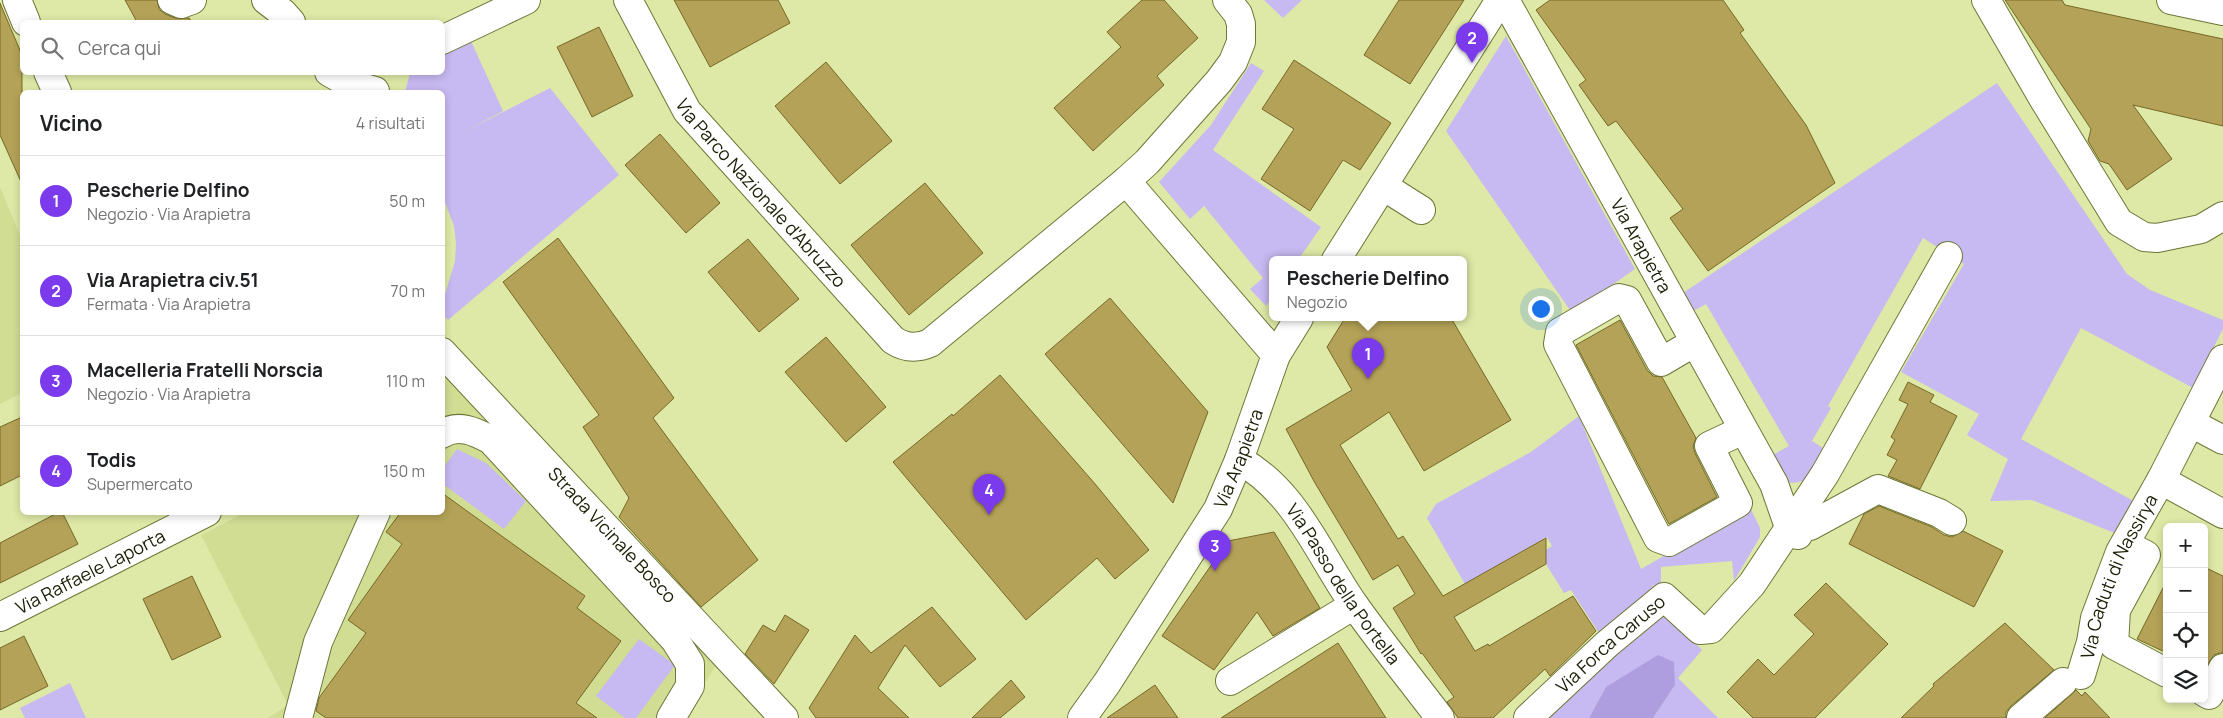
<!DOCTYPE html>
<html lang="it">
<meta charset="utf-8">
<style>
:root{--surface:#fff;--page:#f2f2f2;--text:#202124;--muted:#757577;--line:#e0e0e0;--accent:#7c3aed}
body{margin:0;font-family:Manrope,sans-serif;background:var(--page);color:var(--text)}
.controls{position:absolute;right:15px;bottom:15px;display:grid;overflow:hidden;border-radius:8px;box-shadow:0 2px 8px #0003}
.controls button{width:45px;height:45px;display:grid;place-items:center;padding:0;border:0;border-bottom:1px solid var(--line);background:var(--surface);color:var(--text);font:25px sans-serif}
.you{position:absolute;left:1540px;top:308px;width:18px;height:18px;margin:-12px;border:4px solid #fff;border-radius:50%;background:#1a73e8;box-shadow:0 0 0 8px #1a73e833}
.badge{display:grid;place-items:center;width:32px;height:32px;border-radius:50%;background:var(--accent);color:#fff;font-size:16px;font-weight:700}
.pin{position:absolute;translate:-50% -41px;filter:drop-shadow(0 1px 2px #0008)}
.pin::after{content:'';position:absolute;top:26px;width:18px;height:15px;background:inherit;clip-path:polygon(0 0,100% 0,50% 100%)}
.popup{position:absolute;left:1269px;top:256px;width:198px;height:65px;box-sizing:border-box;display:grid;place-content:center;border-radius:8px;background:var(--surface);filter:drop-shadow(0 1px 4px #0005);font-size:16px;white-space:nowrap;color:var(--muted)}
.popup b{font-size:19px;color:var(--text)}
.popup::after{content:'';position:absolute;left:50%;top:100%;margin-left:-10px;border:10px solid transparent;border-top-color:var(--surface)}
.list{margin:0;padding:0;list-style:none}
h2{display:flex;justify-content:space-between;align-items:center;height:65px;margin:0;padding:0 20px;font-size:21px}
h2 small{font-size:16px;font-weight:400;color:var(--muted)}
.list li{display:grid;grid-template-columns:32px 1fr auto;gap:15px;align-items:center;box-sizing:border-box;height:90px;padding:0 20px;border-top:1px solid var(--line)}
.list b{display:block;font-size:19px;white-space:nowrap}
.list p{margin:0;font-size:16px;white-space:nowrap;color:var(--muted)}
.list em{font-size:16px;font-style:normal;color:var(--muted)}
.icon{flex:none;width:28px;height:28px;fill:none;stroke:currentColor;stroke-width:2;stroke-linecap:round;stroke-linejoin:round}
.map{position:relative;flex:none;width:2223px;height:718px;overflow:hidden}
.search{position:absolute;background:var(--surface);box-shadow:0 2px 8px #0003;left:20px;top:20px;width:425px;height:55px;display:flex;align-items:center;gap:12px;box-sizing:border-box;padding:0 18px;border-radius:8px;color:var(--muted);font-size:19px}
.panel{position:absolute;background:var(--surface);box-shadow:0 2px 8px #0003;left:20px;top:90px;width:425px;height:425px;border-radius:8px}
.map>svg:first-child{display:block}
</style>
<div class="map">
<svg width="2223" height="718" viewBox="0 0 2223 718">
<rect width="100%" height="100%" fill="#dee9a7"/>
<!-- built -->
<g fill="#d1dd93">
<polygon points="0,187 22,240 22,393 0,404"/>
<polygon points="443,374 717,664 683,718 268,718 288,705 201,535 244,513 442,512"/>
</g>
<!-- green -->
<g fill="#c7b9f1">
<polygon points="1264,0 1302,0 1283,18"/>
<polygon points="1506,36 1635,269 1572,313 1446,131"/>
<polygon points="470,39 503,111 464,132 550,88 619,175 448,320 443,314 443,301 455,261 456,244 454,226 443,197 442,92 405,92 410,73 442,72 443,52"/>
<polygon points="1251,63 1264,71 1213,150 1321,227 1298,260 1273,260 1273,296 1266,306 1250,289 1263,278 1204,206 1190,219 1159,182 1211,125"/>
<path d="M 1997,83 L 2127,274 L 2150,290 L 2223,320 L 2223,329 L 2193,388 L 2081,328 L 2021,439 L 2139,504 L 2122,536 L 2032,500 L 1990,501 L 2008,459 L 1967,435 L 1979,414 L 1901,372 L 1964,264 L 1923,238 L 1828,406 L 1831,408 L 1812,441 L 1826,450 C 1816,466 1809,487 1787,482 L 1771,456 L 1789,446 L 1706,304 L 1690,313 L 1680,295 Z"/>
<polygon points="1579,416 1641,569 1750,507 1760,528 1760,537 1734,581 1732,561 1661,567 1661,586 1652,585 1659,594 1603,639 1571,590 1564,593 1546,564 1546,550 1552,546 1547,537 1465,584 1427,518 1436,504 1531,452"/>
<polygon points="457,449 486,463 526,501 504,529 443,484 443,468"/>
<polygon points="1661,607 1702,650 1678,678 1718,718 1653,718 1675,685 1606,687 1589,718 1547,718"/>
<polygon points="639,639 675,665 636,718 625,718 596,696"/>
<polygon points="70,683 86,718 25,718 20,708"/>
</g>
<!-- forest -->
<polygon fill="#ae9ddf" points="1658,655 1674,662 1675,685 1653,718 1589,718 1606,687"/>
<!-- building -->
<g fill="#b4a258" stroke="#776826">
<polygon points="125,0 157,0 159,9 165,14 175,18 189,18 192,22 137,22"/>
<polygon points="674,0 778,0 790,23 710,67"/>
<polygon points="1142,0 1164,0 1198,38 1157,76 1164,85 1093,151 1054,108 1121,47 1107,32"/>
<polygon points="1399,0 1464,0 1410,84 1364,55"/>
<polygon points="1550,0 1723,0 1744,30 1740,33 1806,125 1835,183 1708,271 1670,218 1683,209 1616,121 1608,126 1579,85 1586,80 1536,10"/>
<polygon points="2005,0 2062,0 2065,5 2223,39 2223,126 2133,105 2172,159 2127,190 2109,164 2100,161 2088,141 2091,129"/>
<polygon points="0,3 22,55 22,184 0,135"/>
<polygon points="599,27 633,96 592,117 557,47"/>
<polygon points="1294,60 1391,123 1360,170 1343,160 1310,211 1261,179 1294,129 1262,109"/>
<polygon points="826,62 892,141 840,184 775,106"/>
<polygon points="660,134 720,203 686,233 625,165"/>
<polygon points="925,183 983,253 909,315 851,245"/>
<polygon points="558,238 674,398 653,418 758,560 701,607 619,517 629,498 583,427 599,415 503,282"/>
<polygon points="748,239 799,299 759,332 708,272"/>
<polygon points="1110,298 1208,412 1173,503 1045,354"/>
<polygon points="1345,318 1451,318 1511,420 1424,471 1389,412 1340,445 1398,539 1403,536 1443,596 1546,538 1546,564 1454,617 1475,651 1488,644 1489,646 1573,596 1596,631 1550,676 1545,669 1493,718 1458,718 1454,712 1447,702 1454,697 1422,653 1421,654 1393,608 1415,594 1398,565 1373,580 1315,483 1286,429 1352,390 1327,347"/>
<polygon points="1620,320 1647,370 1653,376 1662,377 1696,438 1693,446 1695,453 1717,497 1669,524 1576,345"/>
<polygon points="826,337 886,407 846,442 785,372"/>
<polygon points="1000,375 1096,485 1149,550 1115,579 1097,558 1026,620 893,462 952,414 953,416"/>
<polygon points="1908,382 1934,395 1930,402 1957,416 1920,489 1888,476 1897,460 1887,455 1895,440 1891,437 1908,404 1899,400"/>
<polygon points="22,417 22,475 0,486 0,427"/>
<polygon points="442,493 585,596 577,608 621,641 576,703 597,718 326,718 316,711 319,698 366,633 348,620 402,544 386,532 401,512 442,512"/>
<polygon points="1879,506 1932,527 1944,535 1952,537 1963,531 2003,551 1974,607 1849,544 1864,514"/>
<polygon points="59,512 62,512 78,544 0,583 0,543"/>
<polygon points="1274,532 1320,608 1273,636 1257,612 1214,670 1162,636 1228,541"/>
<polygon points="2204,567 2223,576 2223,652 2214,655 2204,670"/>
<polygon points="192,576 221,637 172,660 143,599"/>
<polygon points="2167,580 2167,653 2137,639"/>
<polygon points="1826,583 1888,644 1815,718 1753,718 1727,692 1758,659 1774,675 1814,634 1794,615"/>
<polygon points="932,607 976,659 940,687 905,645 878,688 909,718 816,718 809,708 855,635 871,653"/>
<polygon points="785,615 809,630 774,684 745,654 763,625 775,632"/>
<polygon points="2005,623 2054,670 2011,706 2006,712 2006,718 1901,718 1934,686 1933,684"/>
<polygon points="24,636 48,686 0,710 0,648"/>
<polygon points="1338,643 1386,718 1221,718"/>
<polygon points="1011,680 1025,697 1000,718 972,718"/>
<polygon points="1155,685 1178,718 1107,718"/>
<polygon points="2076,690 2082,696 2085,692 2110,718 2045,718"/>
</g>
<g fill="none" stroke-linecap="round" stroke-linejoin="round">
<defs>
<g id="minor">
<polyline points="17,0 26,22"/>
<polyline points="172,0 181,4 192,0"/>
<polyline points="266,0 283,13 291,22"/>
<path id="s1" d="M 628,0 L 687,111 L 893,340 C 905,348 916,349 930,343 L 1126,181 L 1147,162 L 1219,81 L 1233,62 L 1241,42 L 1241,24 L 1238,14 L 1227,0"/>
<path id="s2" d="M 1505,0 L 1774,484 L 1789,527 L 1798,535"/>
<polyline points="1986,0 2044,100 2119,222 2144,237 2157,238 2201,229 2223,216"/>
<polyline points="2171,0 2223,11"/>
<polyline points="442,40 526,0"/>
<polyline points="48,72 57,92"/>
<polyline points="329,72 350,84 375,91"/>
<polyline points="1126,181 1276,355"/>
<polyline points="1383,186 1421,210"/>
<polyline points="1336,260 1500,0"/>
<polyline points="1695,342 1661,362 1627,300 1619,298 1560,332 1558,344 1658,538 1669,542 1738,503 1709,446 1743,430"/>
<path id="s3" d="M 442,352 L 784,718"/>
<polyline points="2191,423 2223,440"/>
<path d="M 442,434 C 458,423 476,432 491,440 L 675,640 L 690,664 L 690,686 L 671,718"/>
<path id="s4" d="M 1239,460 C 1296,491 1319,555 1355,606 C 1382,644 1412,681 1440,718"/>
<polyline points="2161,480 2223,514"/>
<polyline points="1789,527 1810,526 1878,489 1939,513 1952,521"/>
<polyline points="2125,544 2146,555 2116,610 2114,645 2167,673"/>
<path id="s5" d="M 0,617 L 207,512"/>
<path id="s6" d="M 2081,675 L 2091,642 L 2095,618 L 2120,552 L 2161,480 L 2223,359"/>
<polyline points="1230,681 1354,605"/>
<polyline points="2204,692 2209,695 2223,668"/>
<polyline points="298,718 318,642 376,512"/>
<path id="s7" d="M 1082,718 L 1107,683 L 1218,509 L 1239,460 L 1276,355 L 1299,318"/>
<path id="s8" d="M 1528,718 L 1607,644 L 1664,597 L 1700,630 L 1711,629 L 1752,584 L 1825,474 L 1948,256"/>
<polyline points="2021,718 2063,682"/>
</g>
</defs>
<!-- minor casing -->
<use href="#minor" stroke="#6d7637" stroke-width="30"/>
<!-- minor -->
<use href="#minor" stroke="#fff" stroke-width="28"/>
</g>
<g text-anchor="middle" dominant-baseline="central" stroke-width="4.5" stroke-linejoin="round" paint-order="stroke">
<!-- street labels -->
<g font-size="18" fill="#1c1f05" stroke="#ebf7b4">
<text stroke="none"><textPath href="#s1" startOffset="236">Via Parco Nazionale d'Abruzzo</textPath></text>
<text stroke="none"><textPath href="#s2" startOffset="281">Via Arapietra</textPath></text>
<text stroke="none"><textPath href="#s7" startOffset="304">Via Arapietra</textPath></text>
<text stroke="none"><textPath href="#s3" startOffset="250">Strada Vicinale Bosco</textPath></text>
<text stroke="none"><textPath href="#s5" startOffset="101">Via Raffaele Laporta</textPath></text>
<text stroke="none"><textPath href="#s6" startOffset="106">Via Caduti di Nassirya</textPath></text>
<text stroke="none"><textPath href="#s4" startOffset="164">Via Passo della Portella</textPath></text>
<text stroke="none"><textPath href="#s8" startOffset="111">Via Forca Caruso</textPath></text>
</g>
</g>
</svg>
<div class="controls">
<button>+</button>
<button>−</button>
<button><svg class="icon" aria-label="locate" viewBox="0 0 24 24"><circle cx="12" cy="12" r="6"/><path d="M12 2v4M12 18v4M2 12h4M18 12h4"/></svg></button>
<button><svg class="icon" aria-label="layers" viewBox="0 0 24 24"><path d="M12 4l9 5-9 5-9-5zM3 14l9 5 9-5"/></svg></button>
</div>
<div class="you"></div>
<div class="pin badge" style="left:1368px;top:379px">1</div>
<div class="popup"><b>Pescherie Delfino</b>Negozio</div>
<div class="pin badge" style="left:1472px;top:63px">2</div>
<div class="pin badge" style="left:1215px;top:571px">3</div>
<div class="pin badge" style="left:989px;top:515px">4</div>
<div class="search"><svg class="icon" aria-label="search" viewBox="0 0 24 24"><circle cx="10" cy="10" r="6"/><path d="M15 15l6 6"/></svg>Cerca qui</div>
<section class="panel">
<h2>Vicino<small>4 risultati</small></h2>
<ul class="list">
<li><span class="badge">1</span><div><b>Pescherie Delfino</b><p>Negozio · Via Arapietra</p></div><em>50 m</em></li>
<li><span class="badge">2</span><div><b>Via Arapietra civ.51</b><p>Fermata · Via Arapietra</p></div><em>70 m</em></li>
<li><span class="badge">3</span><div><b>Macelleria Fratelli Norscia</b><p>Negozio · Via Arapietra</p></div><em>110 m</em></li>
<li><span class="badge">4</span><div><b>Todis</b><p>Supermercato</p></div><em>150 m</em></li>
</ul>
</section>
</div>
